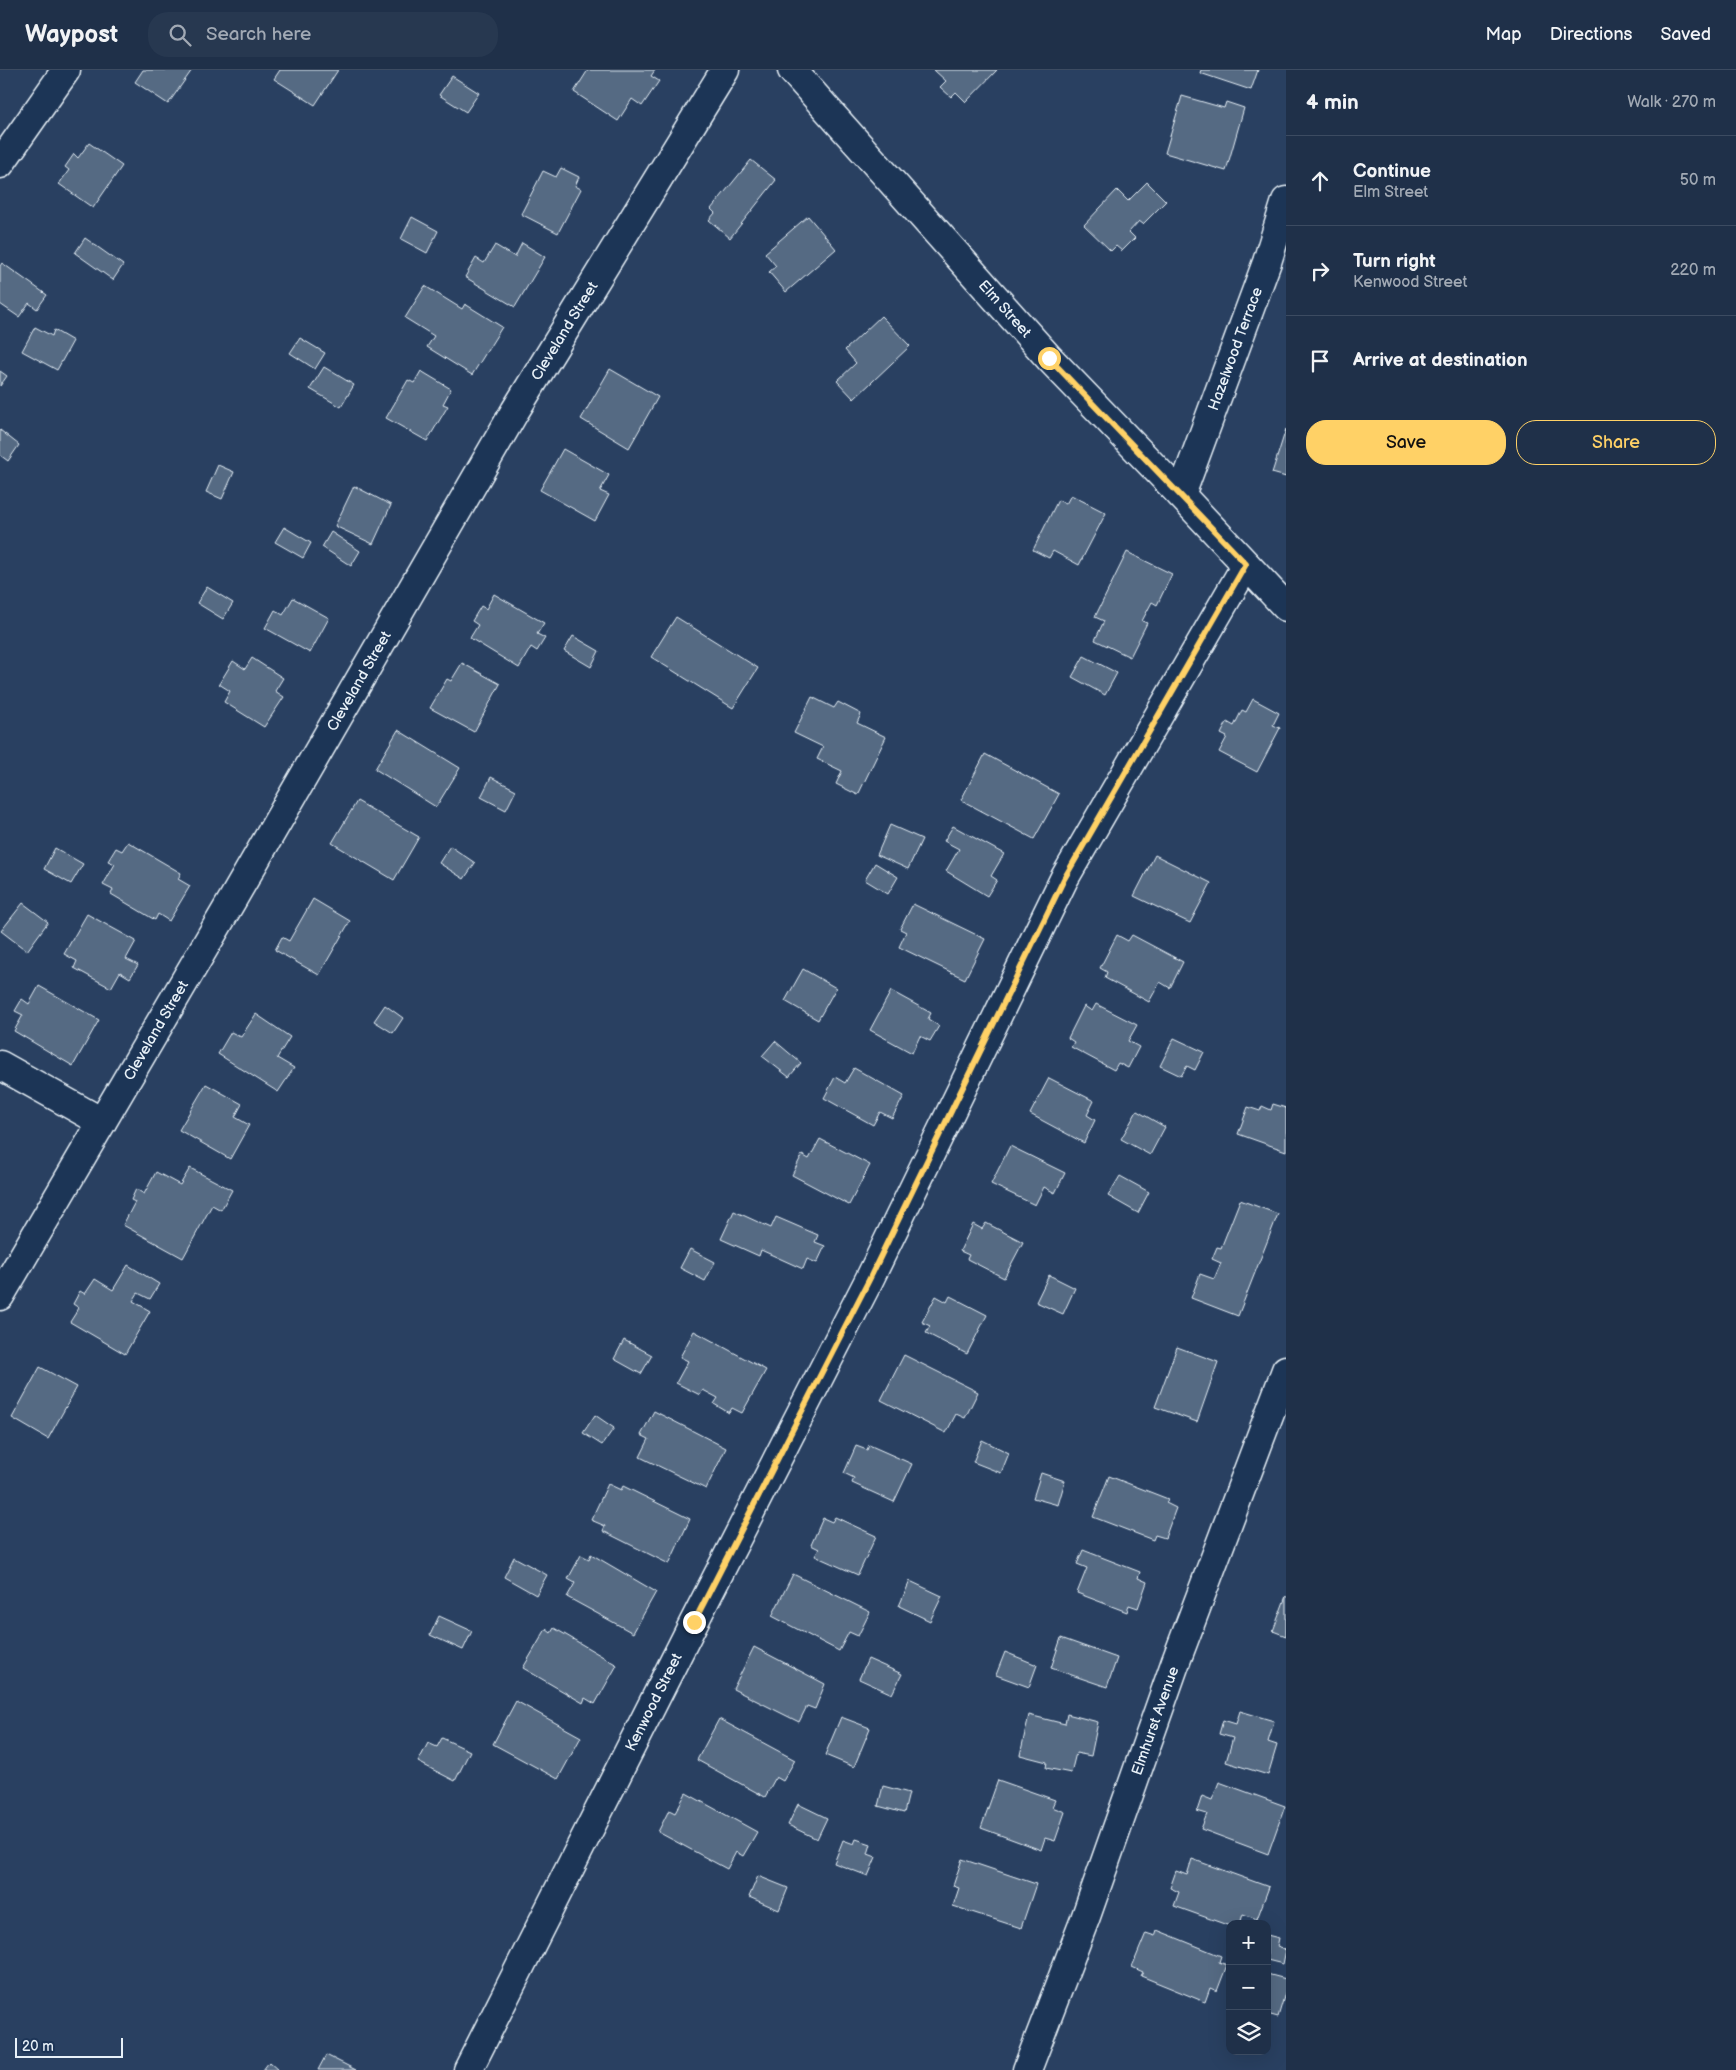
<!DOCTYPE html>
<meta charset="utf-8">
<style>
:root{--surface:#1f3049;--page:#273850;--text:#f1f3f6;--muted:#a1a9b4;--line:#3c4b61;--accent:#ffd166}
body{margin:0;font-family:"Balsamiq Sans",sans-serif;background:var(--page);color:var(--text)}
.controls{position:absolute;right:15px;bottom:15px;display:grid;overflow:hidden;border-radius:10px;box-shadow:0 5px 20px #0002}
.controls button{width:45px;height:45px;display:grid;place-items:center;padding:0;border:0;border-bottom:1px solid var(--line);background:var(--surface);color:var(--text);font:25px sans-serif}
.scale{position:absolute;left:15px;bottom:12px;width:108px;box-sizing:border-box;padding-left:5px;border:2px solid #e8f1f8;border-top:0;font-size:14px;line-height:18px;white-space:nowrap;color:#e8f1f8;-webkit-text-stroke:4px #1d3557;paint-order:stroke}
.stop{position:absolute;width:15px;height:15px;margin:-11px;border:4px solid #ffd166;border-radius:50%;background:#fff}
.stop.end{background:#ffd166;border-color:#fff;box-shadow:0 1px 5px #0008}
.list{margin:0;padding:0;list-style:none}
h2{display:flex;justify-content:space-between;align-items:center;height:65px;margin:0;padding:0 20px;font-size:21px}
h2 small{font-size:16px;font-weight:400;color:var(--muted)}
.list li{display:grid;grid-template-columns:32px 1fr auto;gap:15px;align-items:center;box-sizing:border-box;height:90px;padding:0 20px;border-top:1px solid var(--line)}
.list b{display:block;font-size:19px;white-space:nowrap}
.list p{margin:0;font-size:16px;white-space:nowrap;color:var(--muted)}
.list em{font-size:16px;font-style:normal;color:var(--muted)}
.actions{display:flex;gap:10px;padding:15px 20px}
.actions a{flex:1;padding:11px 0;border:1px solid var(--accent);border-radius:20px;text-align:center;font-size:18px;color:var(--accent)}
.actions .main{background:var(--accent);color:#111}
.icon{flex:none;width:28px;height:28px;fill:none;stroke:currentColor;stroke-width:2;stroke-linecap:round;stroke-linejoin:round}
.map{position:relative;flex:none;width:1286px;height:2000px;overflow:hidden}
header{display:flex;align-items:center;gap:30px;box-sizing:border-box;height:70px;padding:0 25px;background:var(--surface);border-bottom:1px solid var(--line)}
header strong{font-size:24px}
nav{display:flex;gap:28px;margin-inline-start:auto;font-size:18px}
.search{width:350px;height:45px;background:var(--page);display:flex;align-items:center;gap:12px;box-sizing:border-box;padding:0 18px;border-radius:20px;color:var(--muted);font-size:19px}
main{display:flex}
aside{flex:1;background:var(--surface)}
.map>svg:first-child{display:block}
</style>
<header>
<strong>Waypost</strong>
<div class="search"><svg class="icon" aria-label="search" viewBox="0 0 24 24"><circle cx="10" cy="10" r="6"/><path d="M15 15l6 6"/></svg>Search here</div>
<nav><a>Map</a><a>Directions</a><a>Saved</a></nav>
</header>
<main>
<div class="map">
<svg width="1286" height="2000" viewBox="0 0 1286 2000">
<rect width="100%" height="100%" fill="#294061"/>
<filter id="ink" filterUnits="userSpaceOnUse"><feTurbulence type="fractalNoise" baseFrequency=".02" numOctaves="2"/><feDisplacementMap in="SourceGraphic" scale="10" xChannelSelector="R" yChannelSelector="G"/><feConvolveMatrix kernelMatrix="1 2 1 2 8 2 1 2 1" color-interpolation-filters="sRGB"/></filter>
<g filter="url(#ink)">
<!-- building -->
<g fill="#556a83" stroke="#e8f1f8">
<polygon points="143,0 192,0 168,34 135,12"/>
<polygon points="280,0 338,0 315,35 274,9"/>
<polygon points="588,0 655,0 651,6 659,11 642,36 632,29 618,51 574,22"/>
<polygon points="934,0 997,0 966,32 956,22 951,27 940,17 946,11"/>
<polygon points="1201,0 1258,0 1251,20 1200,3"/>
<polygon points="452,6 479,23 466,42 439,25"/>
<polygon points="1182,26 1224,38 1226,32 1244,38 1226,101 1165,83"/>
<polygon points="89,73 122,96 93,138 59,114 69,100 65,97 74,84 78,88"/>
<polygon points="751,90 776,110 730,168 709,150 715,143 711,139"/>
<polygon points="561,98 579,107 575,116 581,119 558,163 521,144 543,101 556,107"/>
<polygon points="1147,112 1166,131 1143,154 1139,151 1129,162 1135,168 1122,181 1116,176 1111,181 1084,155 1117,120 1128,131"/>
<polygon points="808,146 836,179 786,222 769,202 776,196 765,183"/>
<polygon points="412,147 438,161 427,183 401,169"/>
<polygon points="85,168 123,195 113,210 75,183"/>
<polygon points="522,173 545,187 515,237 465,207 476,188 484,193 495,175 515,187"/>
<polygon points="2,193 47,225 37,239 29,233 19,247 0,234 0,196"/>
<polygon points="425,216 462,239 465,234 502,257 472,305 427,277 434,266 405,248"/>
<polygon points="881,246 910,276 854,329 837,311 856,293 845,280"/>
<polygon points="35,257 52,266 54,260 73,271 57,300 22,281"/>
<polygon points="300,268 325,283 315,299 290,283"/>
<polygon points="324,297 354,315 341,337 310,319"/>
<polygon points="610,299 658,327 629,378 581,349"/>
<polygon points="0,301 7,306 0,316"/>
<polygon points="421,301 451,319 443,334 448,336 427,371 386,348 408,310 414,313"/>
<polygon points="1286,359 1286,407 1272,403"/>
<polygon points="0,360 19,375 8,391 0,385"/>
<polygon points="563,379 609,405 600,421 609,425 595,451 540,420"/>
<polygon points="218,395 234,402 222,429 206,422"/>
<polygon points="354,416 391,435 373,474 335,456"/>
<polygon points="1071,425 1106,443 1079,495 1053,481 1049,488 1033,480 1058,430 1066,434"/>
<polygon points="284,457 311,473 303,488 275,472"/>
<polygon points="331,462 360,481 351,496 322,477"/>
<polygon points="1127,482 1172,504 1157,535 1152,532 1142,551 1147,553 1130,587 1095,570 1104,551 1095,547"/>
<polygon points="207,517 233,533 223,549 197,533"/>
<polygon points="494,524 544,553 537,564 545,568 537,581 531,577 519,598 470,568 478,555 472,551 481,536 486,539"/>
<polygon points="293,528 329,548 310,583 265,558 275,540 283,545"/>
<polygon points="676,547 758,598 733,638 651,587"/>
<polygon points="573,566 599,581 591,597 564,581"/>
<polygon points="1084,586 1117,603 1105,625 1072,607"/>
<polygon points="252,588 283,608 275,621 284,627 264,657 224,632 230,621 219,614 233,591 245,599"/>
<polygon points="462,593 500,614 474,662 430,638 447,609 451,611"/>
<polygon points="812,627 834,638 838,632 861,644 857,653 886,667 858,725 836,714 842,701 817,689 823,677 794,663"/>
<polygon points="1253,629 1279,643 1273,655 1280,658 1257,702 1219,682 1227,667 1221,664 1227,652 1234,656 1242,640 1246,642"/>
<polygon points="398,660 460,698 436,737 375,699"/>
<polygon points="985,684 1059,724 1034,769 961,730"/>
<polygon points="491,707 516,720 506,740 481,727"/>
<polygon points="357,731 419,767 394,810 332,773"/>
<polygon points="890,755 922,769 908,799 877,785"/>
<polygon points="953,756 1004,784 991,806 997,810 987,826 946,801 959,779 944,771"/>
<polygon points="128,772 181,803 178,809 190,816 169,851 158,844 155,850 111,824 113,820 103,815 115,794 108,791 116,778 122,781"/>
<polygon points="450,776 475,793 464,809 439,793"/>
<polygon points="55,778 83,794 71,814 44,799"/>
<polygon points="1155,785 1211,813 1190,853 1134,826"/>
<polygon points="875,793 898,807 888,824 865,810"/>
<polygon points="313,829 350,851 319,905 275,880 282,867 289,871"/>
<polygon points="23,833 48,852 27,881 1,861"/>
<polygon points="913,834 985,869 965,909 899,877 906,862 900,859"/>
<polygon points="87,844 136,871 126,889 138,895 130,908 120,902 111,918 74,898 77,891 64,884"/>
<polygon points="1117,865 1128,871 1132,865 1183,892 1170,918 1160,912 1149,932 1105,908 1107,902 1100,898"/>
<polygon points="803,899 836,918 818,950 785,931"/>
<polygon points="39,916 99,950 73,996 14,961 23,945 15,941 22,929 29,934"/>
<polygon points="891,921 931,943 928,949 939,956 930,971 920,966 912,983 870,960"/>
<polygon points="1096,934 1137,955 1128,971 1139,977 1128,998 1118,993 1114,1000 1071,977 1074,972 1068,968 1084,936 1092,941"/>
<polygon points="385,935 403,948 393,963 374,951"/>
<polygon points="256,944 290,967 277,988 294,998 278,1022 218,984 231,962 241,967"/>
<polygon points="1174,968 1204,982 1195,1000 1187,996 1181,1006 1160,996"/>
<polygon points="775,971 801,993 789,1007 762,986"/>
<polygon points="854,998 904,1026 892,1048 880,1042 873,1055 824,1028 835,1007 845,1013"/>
<polygon points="1049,1008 1094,1031 1087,1045 1095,1050 1084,1073 1030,1044"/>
<polygon points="206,1014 242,1034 235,1047 249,1055 230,1089 179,1060"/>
<polygon points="1273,1034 1286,1038 1286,1081 1238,1064 1248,1037 1260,1041 1262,1036 1271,1040"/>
<polygon points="1137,1041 1165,1057 1150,1085 1121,1069"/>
<polygon points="820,1069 870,1095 849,1135 792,1105 802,1085 809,1089"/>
<polygon points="1010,1076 1065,1103 1055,1123 1044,1117 1035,1135 991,1114"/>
<polygon points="190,1098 232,1120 221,1140 212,1135 183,1188 123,1155 135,1132 131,1130 136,1119 144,1124 156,1102 180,1115"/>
<polygon points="1120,1106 1149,1122 1138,1143 1108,1126"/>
<polygon points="1240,1130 1278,1144 1238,1246 1191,1228 1200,1204 1214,1209 1221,1193 1212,1189 1217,1177 1221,1178"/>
<polygon points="734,1141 771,1158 776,1147 818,1165 815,1172 825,1176 817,1193 807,1189 803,1199 761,1180 759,1186 721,1169"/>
<polygon points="986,1153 1023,1172 1004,1208 967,1189 969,1185 960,1181 973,1154 982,1159"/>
<polygon points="690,1179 715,1192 705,1211 680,1198"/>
<polygon points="128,1195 159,1214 150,1229 138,1223 133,1231 150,1241 125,1284 70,1252 79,1238 73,1234 80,1221 85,1224 95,1209 113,1220"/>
<polygon points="1049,1205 1075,1218 1063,1244 1036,1232"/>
<polygon points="936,1226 947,1232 950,1226 987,1245 967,1284 926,1263 930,1256 922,1252"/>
<polygon points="694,1261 766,1300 742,1343 732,1338 729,1343 714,1334 718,1328 703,1320 700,1325 676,1313 688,1291 680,1287"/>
<polygon points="624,1270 652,1285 641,1304 614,1289"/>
<polygon points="1177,1277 1218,1292 1197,1352 1155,1337"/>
<polygon points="904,1285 978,1322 965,1348 956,1344 946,1363 881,1330"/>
<polygon points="40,1297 77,1317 48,1369 12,1348"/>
<polygon points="654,1341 726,1378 706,1419 640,1387 649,1369 641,1365"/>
<polygon points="595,1345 614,1358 602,1375 583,1363"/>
<polygon points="982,1370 1009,1383 1001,1403 973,1392"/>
<polygon points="869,1375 912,1394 894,1432 852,1413 854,1408 844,1403 856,1376 867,1380"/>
<polygon points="1041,1403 1065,1411 1058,1435 1033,1428"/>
<polygon points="1109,1406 1168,1429 1166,1433 1176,1438 1165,1468 1155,1465 1153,1470 1093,1447"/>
<polygon points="608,1414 621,1420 623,1416 690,1449 669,1494 603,1461 605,1456 591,1450"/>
<polygon points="835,1447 876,1466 858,1505 815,1486 819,1479 811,1475 823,1448 832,1452"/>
<polygon points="1083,1480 1140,1502 1138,1508 1147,1512 1138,1538 1129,1535 1127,1542 1077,1523 1087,1498 1077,1494"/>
<polygon points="591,1484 656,1522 633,1563 567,1527 575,1513 568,1509 581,1485 589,1489"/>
<polygon points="514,1487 547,1505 536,1525 504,1507"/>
<polygon points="793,1504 870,1542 858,1566 849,1562 839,1581 772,1546"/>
<polygon points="910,1511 942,1526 930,1551 899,1536"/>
<polygon points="1286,1526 1286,1566 1273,1561"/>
<polygon points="439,1546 472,1561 463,1580 430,1565"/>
<polygon points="554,1558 617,1595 595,1634 585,1628 583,1633 523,1598 546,1559 551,1563"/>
<polygon points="1061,1568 1117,1588 1107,1617 1051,1598"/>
<polygon points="754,1577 825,1614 815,1639 807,1636 799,1652 733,1619"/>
<polygon points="1005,1582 1037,1595 1029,1617 996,1605"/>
<polygon points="868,1589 902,1604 892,1624 859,1609"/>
<polygon points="516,1631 581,1667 558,1709 493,1674"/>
<polygon points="1240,1641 1274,1651 1268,1672 1277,1675 1268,1705 1226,1692 1233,1668 1219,1664 1223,1650 1236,1654"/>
<polygon points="1067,1644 1098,1652 1091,1686 1076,1683 1071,1703 1046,1698 1047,1692 1020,1685 1029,1645 1065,1654"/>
<polygon points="841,1647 870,1658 854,1697 825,1685"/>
<polygon points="719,1649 795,1690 783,1711 776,1707 765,1727 697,1690"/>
<polygon points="442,1668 470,1681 455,1711 418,1692 428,1673 437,1677"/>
<polygon points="998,1710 1055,1730 1052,1737 1065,1742 1055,1771 1045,1768 1041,1780 981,1758"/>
<polygon points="1219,1712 1285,1736 1268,1784 1201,1759 1207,1744 1197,1741 1202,1726 1212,1730"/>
<polygon points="883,1716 909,1723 904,1743 878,1736"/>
<polygon points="686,1723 757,1762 743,1786 736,1782 727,1799 658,1762 669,1740 675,1743"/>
<polygon points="798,1734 827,1748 817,1769 788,1755"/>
<polygon points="856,1769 871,1774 868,1784 876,1787 868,1806 834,1793 843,1770 854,1774"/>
<polygon points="962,1789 1036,1814 1021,1858 953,1836 959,1818 953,1816"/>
<polygon points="1192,1789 1269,1817 1257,1849 1243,1844 1240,1854 1230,1854 1230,1856 1174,1836 1179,1822 1170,1818 1176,1801 1187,1805"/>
<polygon points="758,1806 788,1818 779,1840 749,1827"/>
<polygon points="1157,1860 1221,1886 1219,1892 1227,1895 1217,1921 1210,1918 1205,1932 1141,1906 1143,1902 1132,1897 1146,1863 1155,1866"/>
<polygon points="1267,1865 1279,1868 1277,1877 1286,1880 1283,1894 1267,1890"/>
<polygon points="1267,1904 1286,1909 1286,1920 1278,1947 1267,1944"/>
<polygon points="326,1985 356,2000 318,2000"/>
<polygon points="269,1992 278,2000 263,2000"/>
</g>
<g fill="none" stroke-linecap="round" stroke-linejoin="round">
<defs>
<g id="minor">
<polyline points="0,94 66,0"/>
<path id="s1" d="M 1181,425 L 1267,192 L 1286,131"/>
<polyline points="0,995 102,1052"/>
<path id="s2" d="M 0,1226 L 234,827 L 515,341 L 725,0"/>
<path id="s3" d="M 468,2000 L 694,1552 L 869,1210 L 1064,809 L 1246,495"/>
<path id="s4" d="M 1027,2000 L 1085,1849 L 1176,1591 L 1286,1300"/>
</g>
<g id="tertiary">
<path id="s5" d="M 792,0 L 1049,288 L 1181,425 L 1286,537"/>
</g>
</defs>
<!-- minor casing -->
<use href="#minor" stroke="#e8f1f8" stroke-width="31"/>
<!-- tertiary casing -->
<use href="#tertiary" stroke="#e8f1f8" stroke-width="31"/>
<!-- minor -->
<use href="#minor" stroke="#1d3557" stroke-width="28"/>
<!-- tertiary -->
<use href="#tertiary" stroke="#1d3557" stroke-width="28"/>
</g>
</g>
<g fill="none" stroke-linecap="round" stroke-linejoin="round" filter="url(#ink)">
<!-- route -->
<polyline stroke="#ffd166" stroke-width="6" points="694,1552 869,1210 1064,809 1246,494 1049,288"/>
</g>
<g text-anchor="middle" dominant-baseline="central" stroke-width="4" stroke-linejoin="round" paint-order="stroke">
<!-- street labels -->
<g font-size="15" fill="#e8f1f8" stroke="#1d3557">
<text stroke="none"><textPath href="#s5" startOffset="320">Elm Street</textPath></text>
<text stroke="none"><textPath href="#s2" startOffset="1118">Cleveland Street</textPath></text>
<text stroke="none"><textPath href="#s1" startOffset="156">Hazelwood Terrace</textPath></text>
<text stroke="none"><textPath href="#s2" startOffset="712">Cleveland Street</textPath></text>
<text stroke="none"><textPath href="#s2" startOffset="308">Cleveland Street</textPath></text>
<text stroke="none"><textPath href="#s3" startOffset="412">Kenwood Street</textPath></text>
<text stroke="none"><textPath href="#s4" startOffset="372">Elmhurst Avenue</textPath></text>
</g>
</g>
</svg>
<div class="controls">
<button>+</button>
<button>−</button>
<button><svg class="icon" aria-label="layers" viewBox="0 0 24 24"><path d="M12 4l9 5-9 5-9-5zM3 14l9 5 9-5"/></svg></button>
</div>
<div class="scale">20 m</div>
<div class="stop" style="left:1049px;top:288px"></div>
<div class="stop end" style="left:694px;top:1552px"></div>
</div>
<aside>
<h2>4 min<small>Walk · 270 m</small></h2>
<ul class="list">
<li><svg class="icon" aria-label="ahead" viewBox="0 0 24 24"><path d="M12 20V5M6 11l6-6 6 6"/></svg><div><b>Continue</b><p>Elm Street</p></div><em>50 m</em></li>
<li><svg class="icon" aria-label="right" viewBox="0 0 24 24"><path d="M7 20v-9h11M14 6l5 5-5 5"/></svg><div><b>Turn right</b><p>Kenwood Street</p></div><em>220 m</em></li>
<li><svg class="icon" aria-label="arrive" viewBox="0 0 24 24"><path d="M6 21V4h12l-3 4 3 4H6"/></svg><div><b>Arrive at destination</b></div></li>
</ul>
<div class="actions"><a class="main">Save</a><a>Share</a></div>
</aside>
</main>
